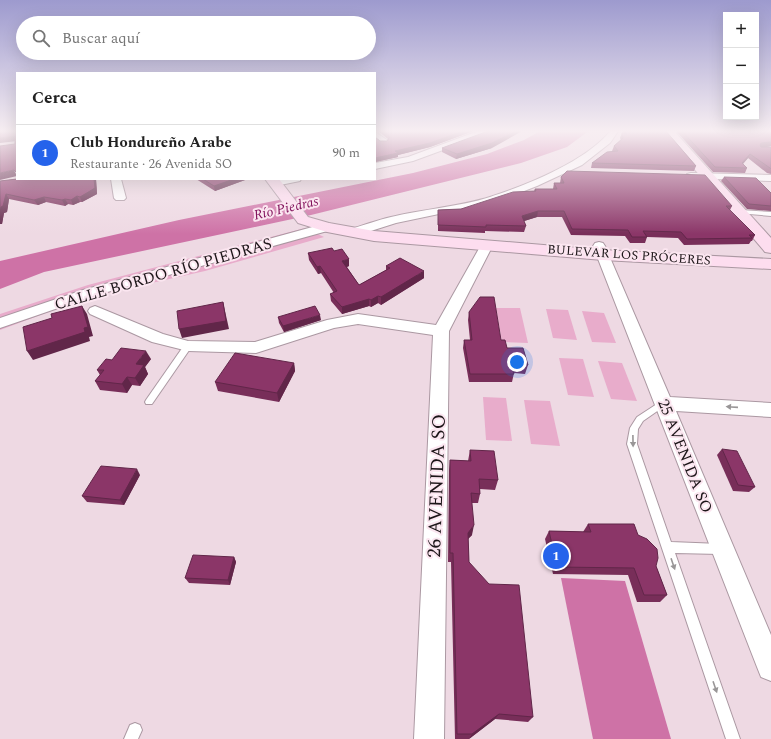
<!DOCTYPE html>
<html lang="es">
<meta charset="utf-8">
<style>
:root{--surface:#fff;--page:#f6f6f6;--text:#222;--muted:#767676;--line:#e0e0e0;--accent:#2563eb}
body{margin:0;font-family:Spectral,serif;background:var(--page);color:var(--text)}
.controls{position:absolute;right:12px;top:12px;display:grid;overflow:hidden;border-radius:0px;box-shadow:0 4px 16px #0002}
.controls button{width:36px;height:36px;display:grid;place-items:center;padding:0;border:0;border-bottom:1px solid var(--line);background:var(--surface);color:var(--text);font:20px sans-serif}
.you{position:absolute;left:517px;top:362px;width:14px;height:14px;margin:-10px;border:3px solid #fff;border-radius:50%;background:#1a73e8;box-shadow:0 0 0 6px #1a73e833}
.badge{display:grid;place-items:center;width:26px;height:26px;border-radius:50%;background:var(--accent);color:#fff;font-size:13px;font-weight:700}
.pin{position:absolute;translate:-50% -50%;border:2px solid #fff;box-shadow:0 1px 4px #0006}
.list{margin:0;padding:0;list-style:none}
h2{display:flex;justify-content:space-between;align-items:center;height:52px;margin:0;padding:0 16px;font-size:17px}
h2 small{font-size:13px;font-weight:400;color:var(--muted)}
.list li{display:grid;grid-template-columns:26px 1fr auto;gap:12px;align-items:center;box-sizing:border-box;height:56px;padding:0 16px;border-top:1px solid var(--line)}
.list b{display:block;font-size:15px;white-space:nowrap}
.list p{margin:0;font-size:13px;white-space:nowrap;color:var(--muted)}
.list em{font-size:13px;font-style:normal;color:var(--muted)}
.icon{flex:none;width:22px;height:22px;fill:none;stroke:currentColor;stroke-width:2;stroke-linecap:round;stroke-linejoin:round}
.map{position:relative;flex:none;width:771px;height:739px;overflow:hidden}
.search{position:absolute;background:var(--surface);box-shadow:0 4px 16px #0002;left:16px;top:16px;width:360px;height:44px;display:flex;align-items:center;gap:10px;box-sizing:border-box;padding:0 14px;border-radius:22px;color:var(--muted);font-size:15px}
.panel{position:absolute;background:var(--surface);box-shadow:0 4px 16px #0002;left:16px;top:72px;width:360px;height:108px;border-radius:0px}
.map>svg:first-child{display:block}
</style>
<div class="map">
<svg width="771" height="739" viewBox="0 0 771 739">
<rect width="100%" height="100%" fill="#eed9e3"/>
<!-- green -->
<g fill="#e8accb">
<polygon points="305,228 324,237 205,271 89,297 0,330 0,314 88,285"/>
<polygon points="496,308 520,308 528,343 502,342"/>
<polygon points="546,309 568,310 577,340 553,338"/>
<polygon points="582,311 604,313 616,343 592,342"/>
<polygon points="559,358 583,359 594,397 568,395"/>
<polygon points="598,361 622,363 637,401 611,399"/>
<polygon points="483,397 506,398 512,441 486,440"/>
<polygon points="524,400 550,401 560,446 531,444"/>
</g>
<!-- water -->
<g fill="#ce72a6">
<polygon points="542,130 590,130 567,147 521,163 311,215 44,272 0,289 0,261 179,220 413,173 487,154 524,140"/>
<polygon points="561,578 625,581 671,739 593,739"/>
</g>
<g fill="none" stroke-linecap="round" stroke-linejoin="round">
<defs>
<g id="lane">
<polygon points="740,210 771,212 771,216 738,213 738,211"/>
<polygon points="188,343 192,346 152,404 146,404 145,402 146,400 185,344"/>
<polygon points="663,400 666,401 667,403 666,405 643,421 638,429 637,444 671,542 720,544 724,545 725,549 724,553 720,554 675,553 740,739 726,739 627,444 630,428 637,417"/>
<polygon points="135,723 140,725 142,730 138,739 124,739 130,725"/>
</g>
<g id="street">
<polygon points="481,130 493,130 492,132 413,161 375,169 375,163 408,157"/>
<path d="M 611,130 L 619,130 L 610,143 L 582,165 L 537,186 L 496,202 L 396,223 L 355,236 L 351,235 L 349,232 L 351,229 C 364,225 378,220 391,217 C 423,209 459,207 490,197 C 527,185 587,161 611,130 Z"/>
<polygon points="375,132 387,140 389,142 387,144 381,144 375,139"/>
<polygon points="691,173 771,175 771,181 687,178 686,176 687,174"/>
<polygon points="111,179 121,179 126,198 124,200 116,200 114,198"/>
<polygon points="279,179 301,179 300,181 275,186 270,183 271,181"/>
<polygon points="327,223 331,224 333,227 331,230 93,296 0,328 0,318 83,290"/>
<polygon points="487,241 491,242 493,245 449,331 444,739 414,739 433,335 358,324 334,328 256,353 188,351 152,342 90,314 88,311 90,308 95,306 100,308 163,334 188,341 255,342 327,320 358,314 436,325 481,245 483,242"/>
<polygon points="599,242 603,243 605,246 670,397 771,403 771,417 676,411 771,635 771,681 761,677 757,667 593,246 595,243"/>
</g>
<g id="secondary">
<polygon points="661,130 673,130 771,238 771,253 765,252"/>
<polygon points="265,179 279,179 308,217 329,223 374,231 603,250 771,259 771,269 603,260 374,241 327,232 298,223"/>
</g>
</defs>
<!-- lane casing -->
<use href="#lane" stroke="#ab98a2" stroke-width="2"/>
<!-- street casing -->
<use href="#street" stroke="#ab98a2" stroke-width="2"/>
<!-- secondary casing -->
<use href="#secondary" stroke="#ab98a2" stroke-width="2"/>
<!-- lane -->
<use href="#lane" fill="#fff" fill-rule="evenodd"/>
<!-- street -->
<use href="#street" fill="#fff" fill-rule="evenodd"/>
<!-- secondary -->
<use href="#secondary" fill="#fdddef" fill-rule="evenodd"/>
</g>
<!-- wall -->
<g fill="#782e59">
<polygon points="377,130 476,130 430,147 398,155 398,157 375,162 375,137 380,141 387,141 388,139"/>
<polygon points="623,130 665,130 696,166 694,171 591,168 592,163 613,151 612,151 614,146 621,140 620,138"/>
<polygon points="675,130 771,130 771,146 767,147 771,147 771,174 767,173 748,158 743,164 747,168 745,173 713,172"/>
<polygon points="442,148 492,148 456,159 442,152"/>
<polygon points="561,177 732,206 730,210 755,235 752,241 751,241 749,244 684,245 678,238 647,237 645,243 630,243 625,236 571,235 562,217 537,217 524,221 526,226 524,232 485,231 485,233 438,231 438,210 461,209 534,191 535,189 553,189 554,183 560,183"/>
<polygon points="724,177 771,193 771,211 747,209 721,181"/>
<polygon points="17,179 96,179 97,194 82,202 80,202 73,205 68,204 65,206 46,202 38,205 9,199 7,212 4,213 2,224 0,181"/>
<polygon points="196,179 245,179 245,180 215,191"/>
<polygon points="334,251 349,266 347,267 359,285 386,270 386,266 424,278 381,305 378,303 371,307 369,306 342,314 331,301 330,294 334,293 321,273 318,274 309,260 308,253"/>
<polygon points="469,312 501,340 507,348 528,365 525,374 514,373 512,382 469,382 463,348 464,340 470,340 468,320"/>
<polygon points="278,317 321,320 284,332 279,323"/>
<polygon points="151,359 145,367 148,374 140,386 132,385 127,393 100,390 95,381 100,375 97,370 112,360"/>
<polygon points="294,363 295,371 279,402 218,391 215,382"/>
<polygon points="722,449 755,487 749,492 733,491 717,455"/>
<polygon points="470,450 498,480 495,490 480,489 480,494 478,503 472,503 472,535 468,539 469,562 533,717 528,722 495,719 469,739 455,739 451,562 448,562 449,470 450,460 468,461"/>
<polygon points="140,475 124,505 87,502 82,496"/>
<polygon points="588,524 638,535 656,566 667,595 660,602 637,602 628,575 553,574 545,539 549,531 583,532"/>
<polygon points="234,557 236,562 230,585 189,583 185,578"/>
</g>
<!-- shaded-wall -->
<g fill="#612649">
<polygon points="466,130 476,130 430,147 398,155 398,157 375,162 375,158 395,151"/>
<polygon points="518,130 524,130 492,148 456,159 457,154"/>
<polygon points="15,136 17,141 0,143 0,138"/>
<polygon points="771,142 771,146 758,148 761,143"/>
<polygon points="750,154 748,158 740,167 742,163"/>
<polygon points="14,170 17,176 0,180 0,173"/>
<polygon points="94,179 96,179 97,194 82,202 80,197"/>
<polygon points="234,179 245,179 245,180 215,191 214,186"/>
<polygon points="6,194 9,199 7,212 4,213 2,224 0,224 0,209"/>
<polygon points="77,196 80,202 73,205 71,200"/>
<polygon points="44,197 46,202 38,205 34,200"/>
<polygon points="65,199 68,204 65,206 62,200"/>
<polygon points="538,211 537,217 521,222 522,216"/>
<polygon points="349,259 349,266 343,268 342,261"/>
<polygon points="320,266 321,273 318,274 317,267"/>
<polygon points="424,271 424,278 381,305 381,297"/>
<polygon points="378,296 378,303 371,307 371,300"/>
<polygon points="369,299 369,306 342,314 342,307"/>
<polygon points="223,302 229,329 182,338 179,329"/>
<polygon points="82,306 87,314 93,336 89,337 90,341 33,360 27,351 84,328"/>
<polygon points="320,315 321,320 284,332 283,326"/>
<polygon points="146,351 151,359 145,367 148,374 140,386 135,378 136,364"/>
<polygon points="294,363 295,371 279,402 277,393"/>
<polygon points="127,377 132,385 127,393 122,384"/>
<polygon points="137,469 140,475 124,505 120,500"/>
<polygon points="474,525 472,535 465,542 468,533"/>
<polygon points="234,557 236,562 230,585 228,580"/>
<polygon points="499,714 495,719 469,739 472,734"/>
</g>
<!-- building -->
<g fill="#8b3668" stroke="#612649">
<polygon points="0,130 17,130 17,172 16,172 14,170 0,173 0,146 15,144 15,136 0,138"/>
<polygon points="382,130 466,130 430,143 395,151 398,153 375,158 375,137 380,141 387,141 390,137"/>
<polygon points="491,130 518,130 492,143 457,154 442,148"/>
<polygon points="624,130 665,130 696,166 592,163 607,152 618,151 614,146 623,138 622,133 627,134"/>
<polygon points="681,130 771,130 771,142 761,143 760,145 761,147 771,147 771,169 770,168 750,154 742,163 747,168 715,167"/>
<polygon points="567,171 705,175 732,206 726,206 755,235 749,235 752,238 687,239 681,232 643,231 647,237 632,237 628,230 572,229 564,211 538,211 522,216 526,226 486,225 486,227 438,225 438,210 461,209 513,192 536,191 535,189 557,189 554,183 564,183 561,177"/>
<polygon points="724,177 756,178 771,193 771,206 749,204"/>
<polygon points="17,179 94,179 95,188 80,197 77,196 71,200 65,199 62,200 44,197 34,200 6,194 3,206 1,207 0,209 0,181"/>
<polygon points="203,179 234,179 214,186"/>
<polygon points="332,248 334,251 342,249 349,259 342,261 359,285 390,268 386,266 400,258 424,271 381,297 378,296 371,300 369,299 342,307 330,294 337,291 320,266 317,267 308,253"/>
<polygon points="480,297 494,297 501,340 505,340 507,348 523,348 528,365 511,365 514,374 470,374 464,340 472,340 469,312"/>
<polygon points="223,302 226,321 179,329 177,311"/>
<polygon points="82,306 88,327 84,328 85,332 27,351 23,327 52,318 51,314"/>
<polygon points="315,306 320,315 283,326 278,317"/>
<polygon points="121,348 146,351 136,364 144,365 135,378 127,377 122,384 95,381 104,370 97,370 106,359 112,360"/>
<polygon points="235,353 294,363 277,393 215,382"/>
<polygon points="722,449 737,451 755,487 738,485"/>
<polygon points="470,450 494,451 498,480 479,479 480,494 471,493 474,525 468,533 469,562 489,584 519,585 533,717 499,714 472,734 457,734 453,553 450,553 450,460 471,461"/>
<polygon points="101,466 137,469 120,500 82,496"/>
<polygon points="588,524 634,524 638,535 647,539 657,549 658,558 656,566 667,595 644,595 634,568 557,567 549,531 591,532"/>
<polygon points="193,555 234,557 228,580 185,578"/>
</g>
<!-- one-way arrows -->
<defs><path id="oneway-solid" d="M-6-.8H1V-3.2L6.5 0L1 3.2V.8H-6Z"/></defs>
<g fill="#999697">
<use href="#oneway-solid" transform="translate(732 407) rotate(-176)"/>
<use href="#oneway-solid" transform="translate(633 441) rotate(89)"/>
<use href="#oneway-solid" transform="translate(673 564) rotate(71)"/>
<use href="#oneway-solid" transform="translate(715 687) rotate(71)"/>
</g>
<!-- sky -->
<linearGradient id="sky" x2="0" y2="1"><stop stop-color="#9d9ace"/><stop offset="0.56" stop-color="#f7eef2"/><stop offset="1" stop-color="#f7eef2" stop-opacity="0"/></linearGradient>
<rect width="771" height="234" fill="url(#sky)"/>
<g text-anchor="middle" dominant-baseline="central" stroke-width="4" stroke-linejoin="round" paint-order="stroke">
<!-- far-street labels -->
<g font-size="13" fill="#1c1518" stroke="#fbe6f0">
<text transform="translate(629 255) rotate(4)">BULEVAR LOS PRÓCERES</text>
</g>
<!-- far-water labels -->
<g font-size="14" font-style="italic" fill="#82125c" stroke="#fbe6f0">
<text transform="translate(286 208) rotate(-13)">Río Piedras</text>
</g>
<!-- street labels -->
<g font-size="16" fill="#1c1518" stroke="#fbe6f0">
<text transform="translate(163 274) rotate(-16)">CALLE BORDO RÍO PIEDRAS</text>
<text transform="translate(685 456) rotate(68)">25 AVENIDA SO</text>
</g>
<!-- near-street labels -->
<g font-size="19" fill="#1c1518" stroke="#fbe6f0">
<text transform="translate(437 486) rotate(-88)">26 AVENIDA SO</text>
</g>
</g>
</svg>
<div class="controls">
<button>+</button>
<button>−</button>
<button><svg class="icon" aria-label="layers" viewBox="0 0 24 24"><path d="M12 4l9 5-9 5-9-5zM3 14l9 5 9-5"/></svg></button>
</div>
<div class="you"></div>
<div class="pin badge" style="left:556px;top:556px">1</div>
<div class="search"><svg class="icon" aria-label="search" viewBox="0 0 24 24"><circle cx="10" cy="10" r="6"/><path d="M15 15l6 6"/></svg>Buscar aquí</div>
<section class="panel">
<h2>Cerca<small></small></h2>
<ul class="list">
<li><span class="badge">1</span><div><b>Club Hondureño Arabe</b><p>Restaurante · 26 Avenida SO</p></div><em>90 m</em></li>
</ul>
</section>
</div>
